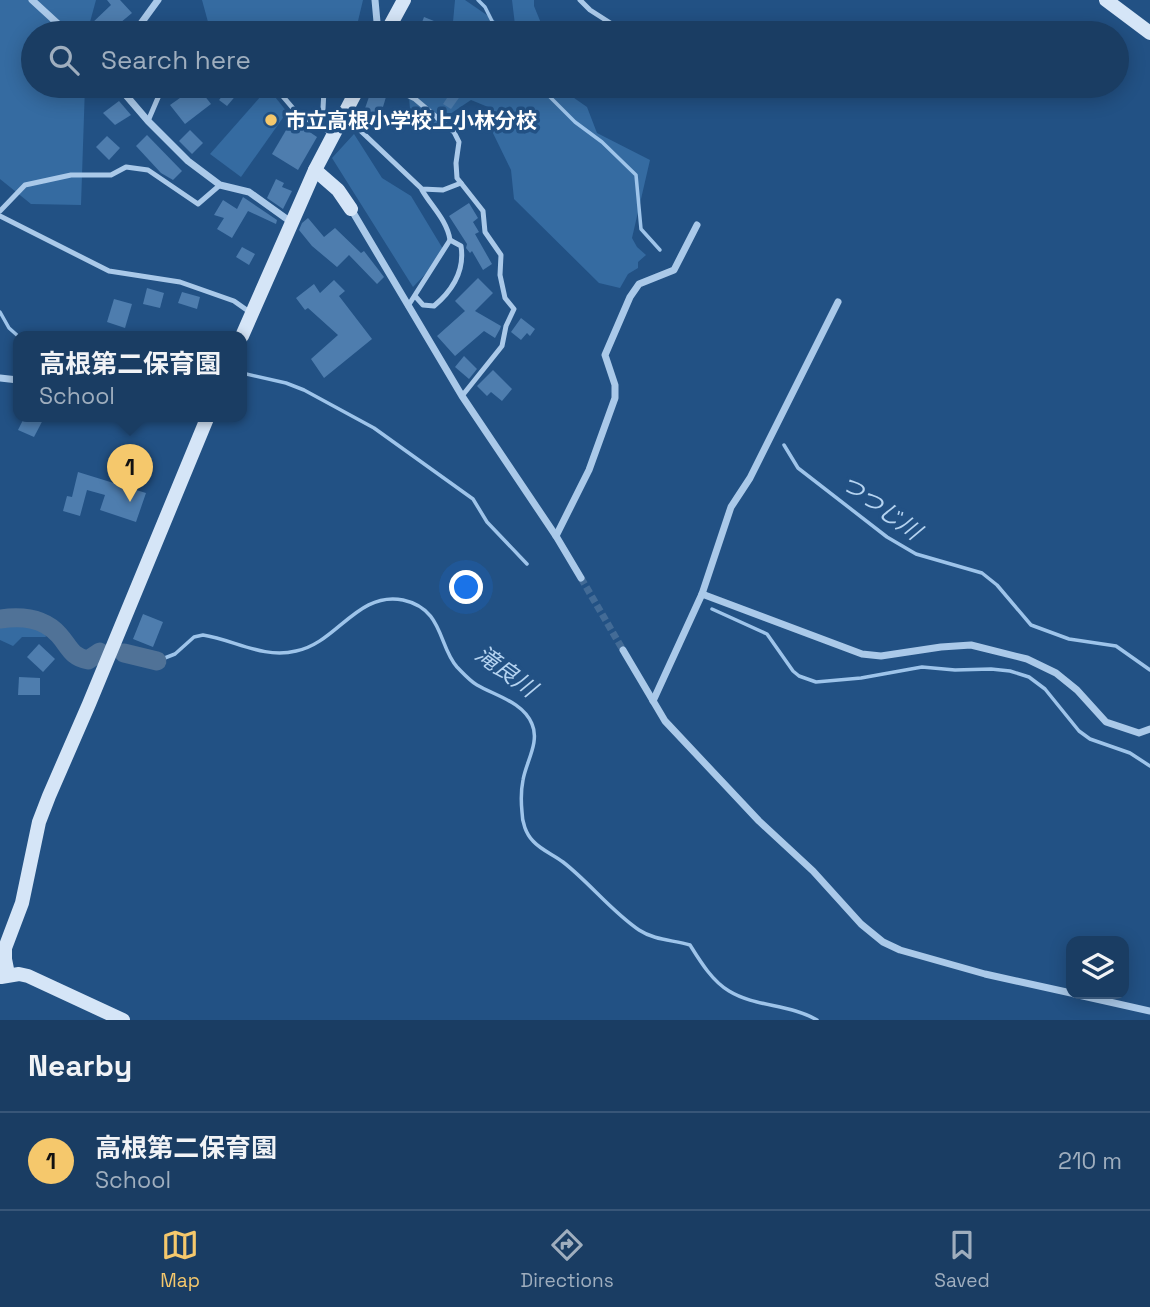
<!DOCTYPE html>
<meta charset="utf-8">
<style>
:root{--surface:#1a3d63;--page:#234469;--text:#f1f3f6;--muted:#9faebe;--line:#385678;--accent:#f5c86c}
body{margin:0;font-family:"Space Grotesk","Noto Sans JP",sans-serif;background:var(--page);color:var(--text)}
.controls{position:absolute;right:21px;bottom:21px;display:grid;overflow:hidden;border-radius:14px;box-shadow:0 4px 18px #0003}
.controls button{width:63px;height:63px;display:grid;place-items:center;padding:0;border:0;border-bottom:2px solid var(--line);background:var(--surface);color:var(--text);font:35px sans-serif}
.you{position:absolute;left:467px;top:588px;width:24px;height:24px;margin:-18px;border:5px solid #fff;border-radius:50%;background:#1a73e8;box-shadow:0 0 0 10px #1a73e833}
.badge{display:grid;place-items:center;width:46px;height:46px;border-radius:50%;background:var(--accent);color:#111;font-size:23px;font-weight:700}
.pin{position:absolute;translate:-50% -58px;filter:drop-shadow(0 2px 4px #0008)}
.pin::after{content:'';position:absolute;top:37px;width:24px;height:21px;background:inherit;clip-path:polygon(0 0,100% 0,50% 100%)}
.popup{position:absolute;left:13px;top:331px;width:234px;height:91px;box-sizing:border-box;display:grid;place-content:center;border-radius:14px;background:var(--surface);filter:drop-shadow(0 2px 5px #0005);font-size:23px;white-space:nowrap;color:var(--muted)}
.popup b{font-size:26px;color:var(--text)}
.popup::after{content:'';position:absolute;left:50%;top:100%;margin-left:-14px;border:14px solid transparent;border-top-color:var(--surface)}
.list{margin:0;padding:0;list-style:none}
h2{display:flex;justify-content:space-between;align-items:center;height:91px;margin:0;padding:0 28px;font-size:30px}
h2 small{font-size:23px;font-weight:400;color:var(--muted)}
.list li{display:grid;grid-template-columns:46px 1fr auto;gap:21px;align-items:center;box-sizing:border-box;height:98px;padding:0 28px;border-top:2px solid var(--line)}
.list b{display:block;font-size:26px;white-space:nowrap}
.list p{margin:0;font-size:23px;white-space:nowrap;color:var(--muted)}
.list em{font-size:23px;font-style:normal;color:var(--muted)}
.icon{flex:none;width:38px;height:38px;fill:none;stroke:currentColor;stroke-width:2;stroke-linecap:round;stroke-linejoin:round}
.map{position:relative;flex:none;width:1150px;height:1020px;overflow:hidden}
.search{position:absolute;background:var(--surface);box-shadow:0 4px 18px #0003;left:21px;right:21px;top:21px;height:77px;display:flex;align-items:center;gap:18px;box-sizing:border-box;padding:0 24px;border-radius:38px;color:var(--muted);font-size:26px}
.sheet{height:189px;background:var(--surface)}
nav{display:flex;justify-content:space-around;align-items:center;box-sizing:border-box;height:98px;border-top:2px solid var(--line);background:var(--surface);font-size:19px;color:var(--muted)}
nav a{display:grid;justify-items:center;gap:4px}
nav .on{color:var(--accent)}
.map>svg:first-child{display:block}
</style>
<div class="map">
<svg width="1150" height="1020" viewBox="0 0 1150 1020">
<rect width="100%" height="100%" fill="#225184"/>
<!-- green -->
<g fill="#356ba1">
<polygon points="0,0 96,0 87,33 33,33 33,86 85,86 81,205 31,204 0,179"/>
<polygon points="202,0 363,0 358,21 341,33 211,33"/>
<polygon points="455,0 465,0 513,33 452,33"/>
<polygon points="512,0 534,0 534,6 545,33 516,33"/>
<polygon points="408,86 466,86 480,90 481,86 557,86 587,107 597,133 650,160 632,238 637,247 646,255 638,262 638,268 628,274 620,288 599,283 514,199 511,170 491,129 493,109 471,100 426,130 410,109"/>
<polygon points="268,88 287,112 241,177 210,154"/>
<polygon points="354,134 382,178 411,196 443,249 437,262 413,287 332,158"/>
<path d="M 0,615 C 17,618 40,618 46,637 L 22,637 L 13,646 L 0,640 Z"/>
</g>
<g fill="none" stroke-linecap="round" stroke-linejoin="round">
<!-- stream -->
<g stroke="#9ec4ea" stroke-width="3.5">
<polyline points="478,0 485,7 498,33"/>
<polyline points="539,86 575,122 602,142 636,175 641,229 660,250"/>
<polyline points="0,312 9,328 18,336"/>
<polyline points="242,373 286,383 304,390 374,428 473,499 487,522 527,564"/>
<polyline points="784,445 798,468 887,537 916,554 982,573 997,585 1031,625 1069,639 1116,646 1150,670"/>
<polyline points="712,609 767,634 793,671 799,676 816,682 861,678 922,667 955,670 991,669 1010,671 1029,677 1045,689 1079,731 1090,739 1130,753 1150,766"/>
<path d="M 157,661 L 175,654 L 194,637 L 203,635 C 235,640 263,659 296,651 C 337,643 357,591 403,600 C 444,609 438,646 457,667 C 463,673 470,681 477,685 C 496,696 523,702 532,724 C 540,742 526,762 523,780 C 521,790 521,802 522,812 C 522,822 526,834 533,841 C 541,850 554,855 563,862 C 590,883 611,911 639,930 C 654,940 673,940 690,945 C 700,961 712,981 729,991 C 755,1007 790,1004 817,1020"/>
</g>
<!-- river -->
<g stroke="#507297" stroke-width="19">
<path d="M 0,619 C 21,616 43,617 59,635 C 69,646 71,657 88,660 L 100,652"/>
<polyline points="124,653 157,661"/>
</g>
</g>
<!-- building -->
<g fill="#4e7dae">
<polygon points="107,0 120,0 132,13 114,28 119,33 98,33 90,25 111,5"/>
<polygon points="424,17 434,21 432,26 450,33 418,33"/>
<polygon points="197,86 211,104 185,124 170,105"/>
<polygon points="230,87 238,93 227,106 219,100"/>
<polygon points="453,89 461,95 451,109 443,104"/>
<polygon points="370,94 386,97 379,120 362,117"/>
<polygon points="119,101 131,115 115,125 103,113"/>
<polygon points="292,120 317,137 298,170 272,154"/>
<polygon points="190,130 203,143 192,154 179,141"/>
<polygon points="147,135 182,171 173,180 161,173 136,146"/>
<polygon points="107,136 120,148 109,160 96,147"/>
<polygon points="276,179 284,183 282,187 292,191 283,209 267,198"/>
<polygon points="243,197 277,220 276,224 248,211 232,238 217,229 224,218 214,215 223,200 237,209"/>
<polygon points="469,203 478,218 473,222 479,232 475,234 492,264 483,270 472,251 470,253 466,248 467,244 449,216"/>
<polygon points="308,218 324,237 335,228 361,253 364,251 384,277 377,284 349,255 337,267 312,246 299,230 302,223"/>
<polygon points="242,247 255,254 249,265 236,257"/>
<polygon points="478,278 493,293 475,311 501,326 500,329 495,338 484,331 455,356 437,336 465,311 455,301"/>
<polygon points="334,280 345,291 339,296 372,339 324,378 311,359 338,335 308,308 305,310 296,298 314,284 320,293"/>
<polygon points="147,288 164,293 160,308 143,304"/>
<polygon points="182,292 200,297 197,309 178,303"/>
<polygon points="114,299 132,304 125,328 107,322"/>
<polygon points="521,318 535,329 530,336 527,333 521,340 511,332"/>
<polygon points="464,356 477,369 469,379 455,367"/>
<polygon points="493,370 512,389 502,401 491,392 487,396 477,386"/>
<polygon points="25,416 45,416 34,437 18,430"/>
<polygon points="78,472 146,493 136,522 100,510 105,495 87,490 80,516 63,511 67,496 72,497"/>
<polygon points="143,614 163,622 153,647 133,639"/>
<polygon points="39,644 55,659 43,672 27,657"/>
<polygon points="19,677 40,678 40,695 18,695"/>
</g>
<g fill="none" stroke-linecap="round" stroke-linejoin="round">
<!-- street-tunnel -->
<polyline stroke="#436b96" stroke-width="7" stroke-dasharray="7 3.5" stroke-linecap="butt" points="581,578 623,650"/>
<!-- lane -->
<g stroke="#aac9e9" stroke-width="5">
<polyline points="580,0 590,10 626,33"/>
<polyline points="144,21 154,33"/>
<polyline points="274,86 297,113 333,134"/>
<polyline points="389,86 415,99 454,132 459,142 456,163 457,178 483,211 485,232 501,255 500,275 505,298 514,309 506,326 502,346 462,396"/>
<polyline points="346,117 422,189 443,190 461,183"/>
<polyline points="148,121 163,86"/>
<polyline points="322,127 324,90"/>
<polyline points="0,211 25,185 71,175 111,175 126,167 148,170 198,204 220,185"/>
<polyline points="0,216 109,271 180,282 234,301 251,313"/>
<path d="M 415,296 L 423,305 L 434,306 C 453,290 465,271 461,246 L 450,240"/>
<path d="M 408,306 L 450,240 C 447,220 431,206 422,190"/>
</g>
<!-- street -->
<g stroke="#aac9e9" stroke-width="7">
<polyline points="32,0 68,33"/>
<polyline points="375,0 378,33"/>
<polyline points="134,33 158,0"/>
<polyline points="118,86 148,121 188,161 220,185 249,192 291,222"/>
<polyline points="351,209 462,396 556,536 581,578"/>
<polyline points="0,378 18,380"/>
<polyline points="556,536 589,470 615,398 615,385 605,355 630,297 639,284 674,270 697,225"/>
<polyline points="702,594 862,654 881,656 941,647 971,645 1027,659 1056,673 1077,690 1106,722 1139,733 1150,729"/>
<polyline points="623,650 665,721 759,821 813,871 861,924 883,942 900,950 985,974 1071,993"/>
<polyline points="653,701 702,594 731,507 750,478 838,302"/>
<polyline points="1074,994 1150,1011"/>
</g>
<!-- secondary -->
<g stroke="#d5e5f7" stroke-width="14">
<polyline points="1106,0 1150,33"/>
<polyline points="386,33 404,0"/>
<polyline points="315,170 338,190 351,209"/>
<polyline points="242,336 315,170 359,86"/>
<polyline points="8,974 5,959 5,948 22,903 39,822 49,796 89,704 208,416"/>
<polyline points="1,977 19,974 28,976 123,1020"/>
</g>
</g>
<!-- markers -->
<circle fill="#f5c86c" stroke="#225184" stroke-width="2.5" cx="271" cy="120" r="7"/>
<g text-anchor="middle" dominant-baseline="central" stroke-width="7" stroke-linejoin="round" paint-order="stroke">
<!-- poi labels -->
<g font-size="21" font-weight="bold" fill="#fff" stroke="#225184" text-anchor="start">
<text x="285" y="120">市立高根小学校上小林分校</text>
</g>
<!-- water labels -->
<g font-size="23" font-style="italic" fill="#b5d3f0" stroke="#225184">
<text transform="translate(881 507) rotate(36)">つつじ川</text>
<text transform="translate(506 671) rotate(36)">滝良川</text>
</g>
</g>
</svg>
<div class="controls">
<button><svg class="icon" aria-label="layers" viewBox="0 0 24 24"><path d="M12 4l9 5-9 5-9-5zM3 14l9 5 9-5"/></svg></button>
</div>
<div class="you"></div>
<div class="pin badge" style="left:130px;top:502px">1</div>
<div class="popup"><b>高根第二保育園</b>School</div>
<div class="search"><svg class="icon" aria-label="search" viewBox="0 0 24 24"><circle cx="10" cy="10" r="6"/><path d="M15 15l6 6"/></svg>Search here</div>
</div>
<section class="sheet">
<h2>Nearby<small></small></h2>
<ul class="list">
<li><span class="badge">1</span><div><b>高根第二保育園</b><p>School</p></div><em>210 m</em></li>
</ul>
</section>
<nav>
<a class="on"><svg class="icon" aria-label="map" viewBox="0 0 24 24"><path d="M3 6l6-2 6 2 6-2v14l-6 2-6-2-6 2zM9 4v14M15 6v14"/></svg>Map</a>
<a><svg class="icon" aria-label="directions" viewBox="0 0 24 24"><path d="M12 3l9 9-9 9-9-9zM9 14v-3h6M13 9l2 2-2 2"/></svg>Directions</a>
<a><svg class="icon" aria-label="saved" viewBox="0 0 24 24"><path d="M7 4h10v16l-5-4-5 4z"/></svg>Saved</a>
</nav>
